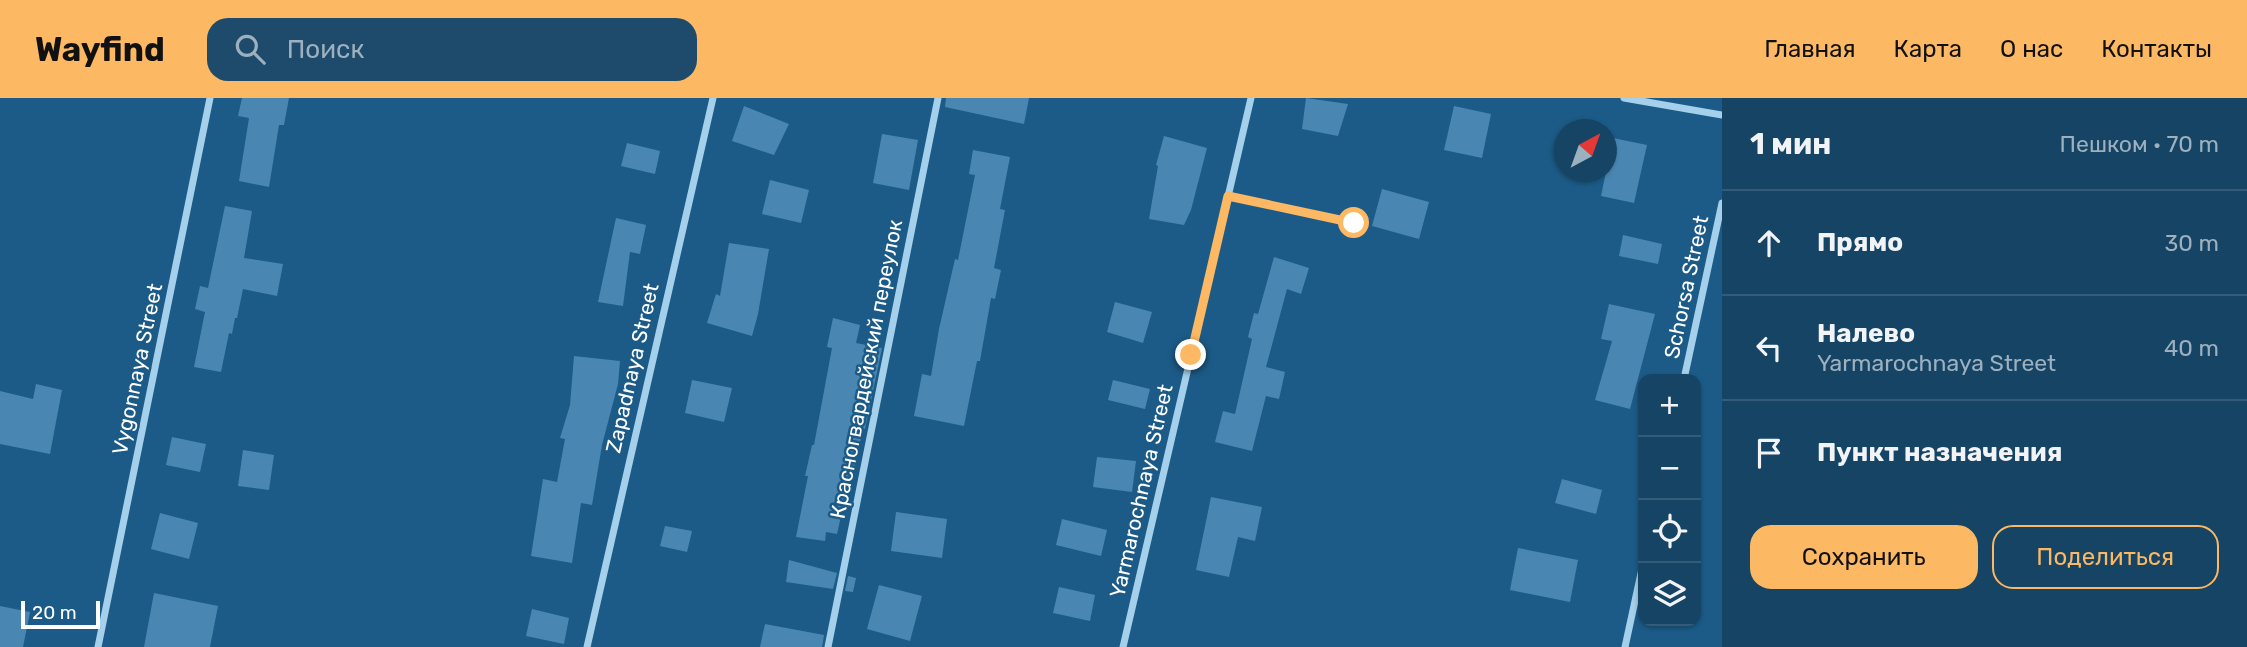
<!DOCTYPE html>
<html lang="ru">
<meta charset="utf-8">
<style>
:root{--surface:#154465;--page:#1e4b6b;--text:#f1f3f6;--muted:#9db0bf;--line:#345c79;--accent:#fcb863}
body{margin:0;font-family:Rubik,sans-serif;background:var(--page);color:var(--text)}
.controls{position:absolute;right:21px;bottom:21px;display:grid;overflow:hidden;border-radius:14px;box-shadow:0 2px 5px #0004}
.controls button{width:63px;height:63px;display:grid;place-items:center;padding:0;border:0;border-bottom:2px solid var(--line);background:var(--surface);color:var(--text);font:35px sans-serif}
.compass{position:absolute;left:1554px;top:21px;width:63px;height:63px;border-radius:50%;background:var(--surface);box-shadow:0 2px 5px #0004;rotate:41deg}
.scale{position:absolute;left:21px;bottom:18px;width:79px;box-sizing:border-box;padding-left:7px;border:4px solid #fff;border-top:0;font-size:19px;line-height:24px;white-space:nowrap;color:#fff;-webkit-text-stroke:5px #1c5b87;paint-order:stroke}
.stop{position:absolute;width:21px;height:21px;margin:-16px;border:5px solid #fcb863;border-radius:50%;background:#fff}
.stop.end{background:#fcb863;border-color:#fff;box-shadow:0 2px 7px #0008}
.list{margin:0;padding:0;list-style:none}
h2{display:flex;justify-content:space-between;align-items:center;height:91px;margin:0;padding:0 28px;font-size:30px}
h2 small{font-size:23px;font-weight:400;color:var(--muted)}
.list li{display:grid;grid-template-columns:46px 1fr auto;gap:21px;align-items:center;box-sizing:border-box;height:105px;padding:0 28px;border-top:2px solid var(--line)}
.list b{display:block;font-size:26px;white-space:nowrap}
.list p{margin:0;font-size:23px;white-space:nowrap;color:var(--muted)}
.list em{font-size:23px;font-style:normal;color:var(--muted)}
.actions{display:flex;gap:14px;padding:21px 28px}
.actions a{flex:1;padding:16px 0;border:2px solid var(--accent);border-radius:21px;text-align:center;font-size:24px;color:var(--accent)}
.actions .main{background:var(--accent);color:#111}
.icon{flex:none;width:38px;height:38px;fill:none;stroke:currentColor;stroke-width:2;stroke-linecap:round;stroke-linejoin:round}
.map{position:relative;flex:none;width:1722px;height:549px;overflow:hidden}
header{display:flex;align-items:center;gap:42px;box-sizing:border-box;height:98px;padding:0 35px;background:var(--accent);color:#111}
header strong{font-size:33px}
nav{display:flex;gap:38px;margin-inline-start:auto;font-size:24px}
.search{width:490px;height:63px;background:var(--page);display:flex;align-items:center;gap:18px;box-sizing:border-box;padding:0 24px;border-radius:21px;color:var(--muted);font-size:26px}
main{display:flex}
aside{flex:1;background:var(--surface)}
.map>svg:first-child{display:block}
</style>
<header>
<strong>Wayfind</strong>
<div class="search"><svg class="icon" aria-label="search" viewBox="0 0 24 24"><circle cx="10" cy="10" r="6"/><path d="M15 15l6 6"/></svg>Поиск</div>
<nav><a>Главная</a><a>Карта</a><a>О нас</a><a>Контакты</a></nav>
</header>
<main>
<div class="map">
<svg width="1722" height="549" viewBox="0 0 1722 549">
<rect width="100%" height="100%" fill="#1c5b87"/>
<!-- building -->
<g fill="#4987b2">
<polygon points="242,0 289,0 284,27 279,27 269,89 239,83 249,20 238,18"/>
<polygon points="946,0 1029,0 1024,26 945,9"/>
<polygon points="1306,0 1348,6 1338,38 1302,31"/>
<polygon points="744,8 789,26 774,57 732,43"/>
<polygon points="1454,8 1491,16 1482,60 1444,52"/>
<polygon points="882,36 918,42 909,92 873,85"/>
<polygon points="1164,38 1207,50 1191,112 1184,127 1149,121 1158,68 1156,67"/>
<polygon points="1613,40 1647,47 1634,105 1601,98"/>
<polygon points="627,45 660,53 655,76 621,68"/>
<polygon points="973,52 1010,59 1000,111 1005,112 994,170 1001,172 995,201 991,200 980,263 977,263 964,328 914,318 922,276 931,278 939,231 955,161 958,162 975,77 969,76"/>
<polygon points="770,82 809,92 801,125 762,116"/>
<polygon points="1382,91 1429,104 1419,141 1372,128"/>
<polygon points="225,108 252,113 244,160 283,166 277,198 243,191 237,220 235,220 232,236 229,235 221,274 194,269 205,214 195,211 200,188 208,190"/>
<polygon points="616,120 646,127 640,156 630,154 623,208 598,204"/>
<polygon points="1623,137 1662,146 1658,166 1619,158"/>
<polygon points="729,145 769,151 758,216 752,238 707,225 716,196 720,198"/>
<polygon points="1274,159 1309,170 1301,196 1287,191 1266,269 1285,274 1279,301 1266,298 1252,353 1215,344 1223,313 1235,316 1252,241 1248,239 1254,215 1258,216"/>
<polygon points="1115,204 1152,214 1143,245 1107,234"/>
<polygon points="1609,206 1655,216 1630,311 1595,302 1612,243 1601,241"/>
<polygon points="833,220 860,227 856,245 882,250 865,331 863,331 850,388 848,387 837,436 826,434 825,443 796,439 808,378 805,378 812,347 814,347 832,250 827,249"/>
<polygon points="574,258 620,263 618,286 602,347 592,407 581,405 572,465 531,458 543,381 557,384 565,341 560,340 570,307"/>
<polygon points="692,282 732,290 724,324 685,315"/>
<polygon points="1113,282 1150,291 1145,311 1108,302"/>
<polygon points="36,286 62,292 50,356 0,346 0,293 33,301"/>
<polygon points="172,339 206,346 200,374 166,367"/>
<polygon points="243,352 274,357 269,392 238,388"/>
<polygon points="1097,359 1136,363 1132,394 1093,389"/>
<polygon points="1562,381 1602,392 1596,416 1555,405"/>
<polygon points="1211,399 1262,409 1255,443 1238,439 1229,479 1196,472"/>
<polygon points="896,414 947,421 942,460 891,453"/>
<polygon points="160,415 198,425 189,461 151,451"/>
<polygon points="1062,421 1107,432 1101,458 1056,447"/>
<polygon points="665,428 692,433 687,454 660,448"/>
<polygon points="1518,450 1578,462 1570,504 1510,492"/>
<polygon points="789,462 837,475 833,491 786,484"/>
<polygon points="848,478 856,480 853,494 845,493"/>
<polygon points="879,487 922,498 910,543 867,531"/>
<polygon points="1059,489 1095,497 1090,523 1053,515"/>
<polygon points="154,495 218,508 210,549 144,549"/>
<polygon points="0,508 30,514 23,549 0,549"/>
<polygon points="532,511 569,520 564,546 526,538"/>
<polygon points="765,526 824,537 822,549 760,549"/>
</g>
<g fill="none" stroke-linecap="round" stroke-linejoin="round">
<!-- lane -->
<polyline stroke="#a5d0eb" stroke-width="5" points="1228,98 1354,125"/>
<!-- street -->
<g stroke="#a5d0eb" stroke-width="7">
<polyline points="1624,0 1722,17"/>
<polyline points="1684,281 1722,105"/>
<polyline points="98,549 210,0"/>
<polyline points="587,549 713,0"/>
<polyline points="828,549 938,0"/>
<polyline points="1123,549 1251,0"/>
<polyline points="1625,549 1643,466"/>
</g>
</g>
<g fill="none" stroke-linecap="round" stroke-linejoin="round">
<!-- route -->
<polyline stroke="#fcb863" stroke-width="9" points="1191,257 1228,98 1354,125"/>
</g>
<g text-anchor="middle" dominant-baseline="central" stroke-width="5" stroke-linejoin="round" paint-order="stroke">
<!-- street labels -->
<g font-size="21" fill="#fff" stroke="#1c5b87">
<text transform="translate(1686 189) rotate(-78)">Schorsa Street</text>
<text transform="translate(632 270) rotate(-77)">Zapadnaya Street</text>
<text transform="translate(137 271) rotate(-78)">Vygonnaya Street</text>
<text transform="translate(866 271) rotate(-79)">Красногвардейский переулок</text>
<text transform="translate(1141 393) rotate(-77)">Yarmarochnaya Street</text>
</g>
</g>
</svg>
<div class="controls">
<button>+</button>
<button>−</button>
<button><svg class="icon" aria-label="locate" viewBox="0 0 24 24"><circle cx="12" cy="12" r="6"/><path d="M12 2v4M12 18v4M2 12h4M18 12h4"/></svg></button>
<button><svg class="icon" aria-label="layers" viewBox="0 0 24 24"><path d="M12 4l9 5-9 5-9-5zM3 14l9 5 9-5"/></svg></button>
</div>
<svg class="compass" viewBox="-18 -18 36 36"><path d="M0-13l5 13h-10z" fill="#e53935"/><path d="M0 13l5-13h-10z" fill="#9db0bf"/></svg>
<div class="scale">20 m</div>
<div class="stop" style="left:1354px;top:125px"></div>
<div class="stop end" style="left:1191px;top:257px"></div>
</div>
<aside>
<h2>1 мин<small>Пешком · 70 m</small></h2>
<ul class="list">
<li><svg class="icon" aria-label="ahead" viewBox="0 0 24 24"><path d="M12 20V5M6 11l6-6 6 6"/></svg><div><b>Прямо</b></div><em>30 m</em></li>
<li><svg class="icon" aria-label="left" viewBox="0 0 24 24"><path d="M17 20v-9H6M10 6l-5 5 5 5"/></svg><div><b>Налево</b><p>Yarmarochnaya Street</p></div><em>40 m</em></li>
<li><svg class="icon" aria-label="arrive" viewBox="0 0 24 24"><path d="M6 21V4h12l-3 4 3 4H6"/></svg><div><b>Пункт назначения</b></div></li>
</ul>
<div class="actions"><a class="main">Сохранить</a><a>Поделиться</a></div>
</aside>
</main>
